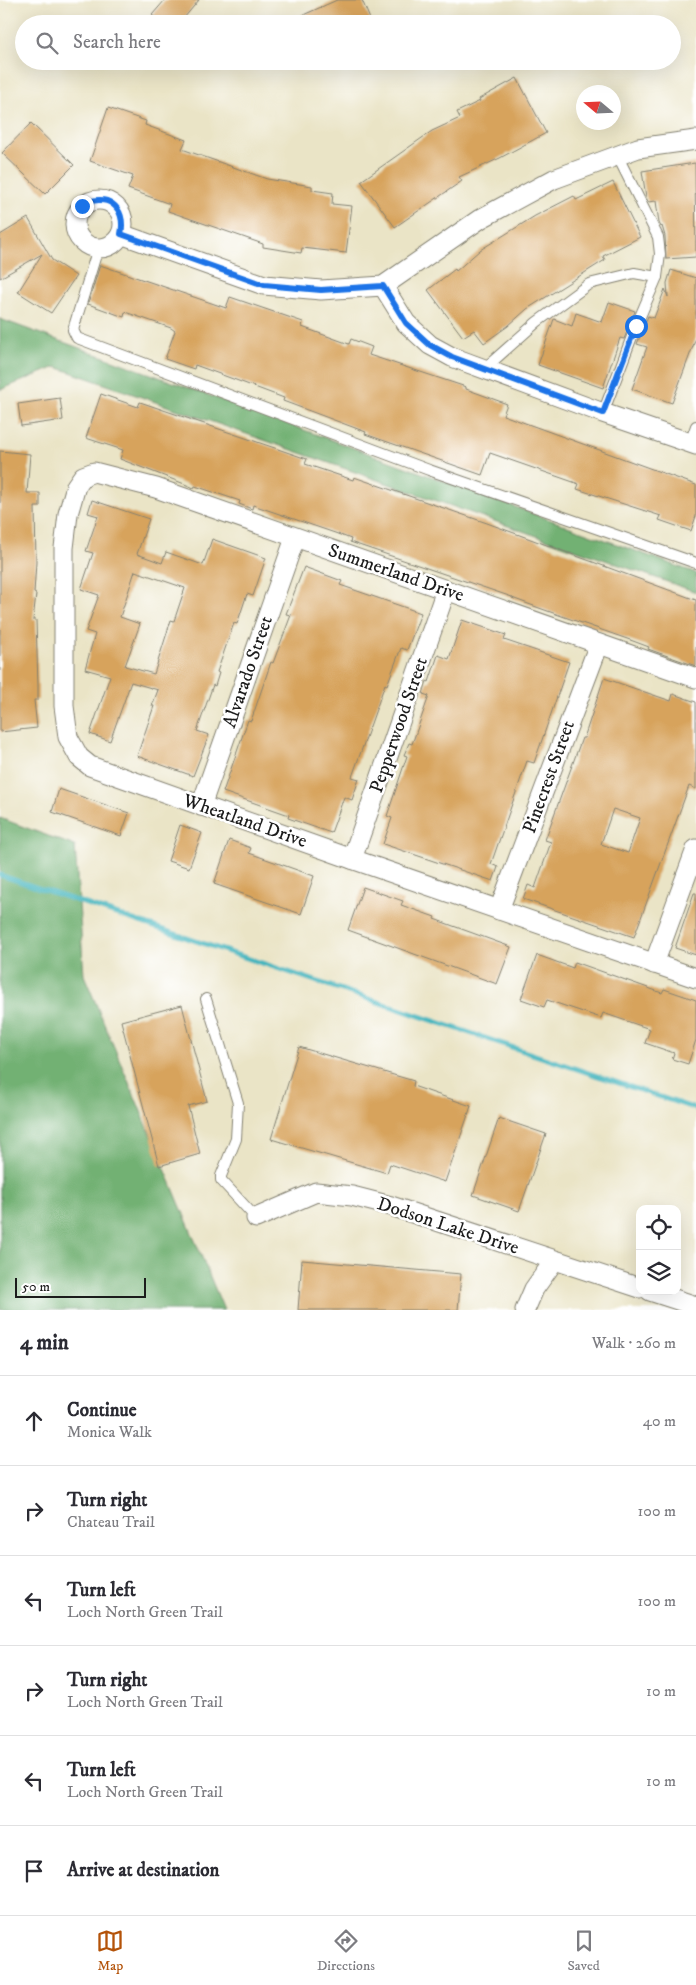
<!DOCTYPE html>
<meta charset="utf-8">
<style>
:root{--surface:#fff;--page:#f7f7f7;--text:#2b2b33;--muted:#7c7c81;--line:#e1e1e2;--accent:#b45309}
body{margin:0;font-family:"IM FELL DW Pica",serif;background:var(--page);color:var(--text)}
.controls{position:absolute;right:15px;bottom:15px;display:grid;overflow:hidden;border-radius:10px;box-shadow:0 5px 20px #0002}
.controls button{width:45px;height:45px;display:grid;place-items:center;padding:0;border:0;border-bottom:1px solid var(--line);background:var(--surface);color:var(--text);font:25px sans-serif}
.compass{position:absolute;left:576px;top:85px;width:45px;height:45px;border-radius:50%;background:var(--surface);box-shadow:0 5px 20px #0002;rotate:289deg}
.scale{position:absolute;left:15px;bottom:12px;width:131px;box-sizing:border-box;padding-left:5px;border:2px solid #1c1c1c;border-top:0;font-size:14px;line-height:18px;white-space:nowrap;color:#1c1c1c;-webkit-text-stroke:4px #fff;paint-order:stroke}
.stop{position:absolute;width:15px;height:15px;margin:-11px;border:4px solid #1a73e8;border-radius:50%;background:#fff}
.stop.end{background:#1a73e8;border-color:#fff;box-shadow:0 1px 5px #0008}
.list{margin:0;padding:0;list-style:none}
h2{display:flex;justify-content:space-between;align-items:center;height:65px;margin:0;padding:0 20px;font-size:21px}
h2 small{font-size:16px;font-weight:400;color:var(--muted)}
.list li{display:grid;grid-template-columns:32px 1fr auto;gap:15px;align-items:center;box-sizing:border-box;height:90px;padding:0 20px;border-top:1px solid var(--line)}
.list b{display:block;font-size:19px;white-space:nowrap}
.list p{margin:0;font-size:16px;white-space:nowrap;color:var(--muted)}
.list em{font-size:16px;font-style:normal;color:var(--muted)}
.icon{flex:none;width:28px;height:28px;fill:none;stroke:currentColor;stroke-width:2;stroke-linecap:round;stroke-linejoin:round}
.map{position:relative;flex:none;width:696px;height:1310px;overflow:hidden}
.search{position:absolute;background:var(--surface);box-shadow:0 5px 20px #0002;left:15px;right:15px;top:15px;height:55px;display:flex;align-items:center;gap:12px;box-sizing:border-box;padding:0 18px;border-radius:28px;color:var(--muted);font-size:19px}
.sheet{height:605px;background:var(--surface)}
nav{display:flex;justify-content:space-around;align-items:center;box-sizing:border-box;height:70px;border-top:1px solid var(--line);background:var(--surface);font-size:14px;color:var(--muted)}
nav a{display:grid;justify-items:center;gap:2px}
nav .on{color:var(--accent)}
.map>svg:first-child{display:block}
</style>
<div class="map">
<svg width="696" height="1310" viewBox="0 0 696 1310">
<rect width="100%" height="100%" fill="#fff"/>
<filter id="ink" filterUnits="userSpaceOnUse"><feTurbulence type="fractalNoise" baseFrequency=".02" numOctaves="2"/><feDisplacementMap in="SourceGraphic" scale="10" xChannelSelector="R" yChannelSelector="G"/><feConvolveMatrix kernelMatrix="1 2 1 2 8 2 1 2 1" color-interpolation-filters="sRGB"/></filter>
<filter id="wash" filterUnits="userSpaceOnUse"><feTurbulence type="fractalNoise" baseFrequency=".0096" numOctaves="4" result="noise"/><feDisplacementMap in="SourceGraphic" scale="20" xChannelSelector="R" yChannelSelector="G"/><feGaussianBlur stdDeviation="1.12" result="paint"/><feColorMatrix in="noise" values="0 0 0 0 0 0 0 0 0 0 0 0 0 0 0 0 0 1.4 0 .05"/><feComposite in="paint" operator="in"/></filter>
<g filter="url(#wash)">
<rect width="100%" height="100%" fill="#eae4c6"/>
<!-- forest -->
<g fill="#72b173" stroke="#476648">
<polygon points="0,319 696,573 696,592 56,367 0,390"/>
<polygon points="0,818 75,846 84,975 224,1310 0,1310"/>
</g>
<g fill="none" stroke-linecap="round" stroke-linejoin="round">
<!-- stream -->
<polyline stroke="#45b5be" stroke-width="5" points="0,875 696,1109"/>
</g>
<g id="blocks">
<!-- building -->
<g fill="#d7a35c" fill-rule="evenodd">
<polygon points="165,0 199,0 179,24 162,24 152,15"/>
<polygon points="337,0 362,0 372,24 283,24"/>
<polygon points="517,78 546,133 500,158 459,177 462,181 395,227 361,181 432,131 460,118 457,112 480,101 479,99"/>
<polygon points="108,108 146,121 145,125 186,140 182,149 267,179 312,186 312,190 333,193 332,204 352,206 346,253 302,248 301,253 263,247 263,244 168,211 170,204 128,189 133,176 90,161"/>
<polygon points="31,123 74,165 45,194 2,153"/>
<polygon points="695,163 696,257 666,259 665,236 662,226 661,227 659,223 656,201 648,202 646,197 642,171"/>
<polygon points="613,182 640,237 603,256 605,260 527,309 508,326 484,343 474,330 463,337 428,290 455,269 456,271 480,250 535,216 574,196 576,200"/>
<polygon points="28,218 52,260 76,276 51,313 18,292 42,254 0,278 0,235"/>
<polygon points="100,265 226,308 230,297 303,322 302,327 349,344 351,339 372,347 369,355 466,387 466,389 507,404 503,415 696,485 696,516 691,531 659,520 661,516 577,489 579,484 490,453 482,475 365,434 366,432 283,401 284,398 244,383 195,365 194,369 165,359 175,331 171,328 125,312 124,317 88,304"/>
<polygon points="671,270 696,278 696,338 672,403 632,389 647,347 637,344 648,316 654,318 665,289 668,297 667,283"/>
<polygon points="609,302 635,311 624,339 620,338 603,388 538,365 554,319 572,326 576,313 602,322"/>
<polygon points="101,394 138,407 140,402 307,459 305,464 353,480 354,477 487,523 696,600 696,666 648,649 649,647 633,641 542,609 512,598 512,597 350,542 351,539 335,533 253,505 252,509 239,504 240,501 195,486 194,488 182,483 120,459 123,450 86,438"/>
<polygon points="60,398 63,420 21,426 18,404"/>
<polygon points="0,451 30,454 27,493 40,493 40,507 35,507 36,562 34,593 36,594 33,620 36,620 38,686 38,700 34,700 37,728 0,732"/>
<path d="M 92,500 L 149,519 L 137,554 L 162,563 L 166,552 L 203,565 L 212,539 L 266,558 L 253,596 L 247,594 L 237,624 L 234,623 L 217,672 L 219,673 L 215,686 L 213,685 L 197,731 L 209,735 L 193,776 L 137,756 L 154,706 L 152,706 L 158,690 L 131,682 L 110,741 L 90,734 L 110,676 L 85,669 L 95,634 L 86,631 L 99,595 L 81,589 L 93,553 L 86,551 L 98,516 L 88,513 ZM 135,571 L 185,588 L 174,621 L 171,620 L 154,674 L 125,666 L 140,624 L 120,617 Z"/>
<polygon points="304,567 342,581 340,585 421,613 407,650 401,648 387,685 385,684 352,777 359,779 352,800 344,797 331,833 288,818 289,815 223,792 248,720 251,721 271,662 273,663 291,615 286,614"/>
<polygon points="462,620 506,635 504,640 569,662 534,763 527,761 513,801 491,864 498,867 493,881 383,844 392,818 387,816 407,756 404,755 409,743 412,744 429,696 423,694 427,681 429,682 438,655 449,659"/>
<path d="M 604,678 L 671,701 L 673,694 L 696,702 L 696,789 L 689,786 L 634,937 L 523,899 L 528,885 L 535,888 L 551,842 L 545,840 L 582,738 L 584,738 ZM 613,809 L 640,818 L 628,853 L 601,844 Z"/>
<polygon points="59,789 129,813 121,836 52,812"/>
<polygon points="180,825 202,833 189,868 168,861"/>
<polygon points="229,840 251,848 249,853 314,876 301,914 214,884"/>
<polygon points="363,887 403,901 401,905 435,917 434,919 511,947 497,984 348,930"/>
<polygon points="694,893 696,893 696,955 675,948"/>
<polygon points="537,955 573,968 575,962 662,993 664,989 696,1000 696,1040 688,1064 672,1059 674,1053 645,1043 650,1029 603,1013 601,1018 547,1000 544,1007 521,999"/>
<polygon points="182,1005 207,1101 188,1106 200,1154 159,1166 121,1021"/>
<polygon points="299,1047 414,1081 413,1086 471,1106 445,1182 390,1164 387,1173 271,1139"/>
<polygon points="499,1118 546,1134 519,1211 473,1195"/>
<polygon points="302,1260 461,1274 458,1310 298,1310"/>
</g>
</g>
</g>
<g filter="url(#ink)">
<use href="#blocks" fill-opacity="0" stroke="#838071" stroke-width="1"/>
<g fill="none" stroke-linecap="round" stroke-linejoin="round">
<defs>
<g id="lane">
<polyline points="98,248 73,330 77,338 429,470 696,563"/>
<polyline points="484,369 537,322 589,284 634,273 657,277"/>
<polyline points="603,413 636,326 657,277 660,254 658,237 617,155"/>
<polyline points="690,443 696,426"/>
<polyline points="206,999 238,1103 236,1139 221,1176 221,1180 256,1218"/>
</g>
<g id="street">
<circle cx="99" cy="224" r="24"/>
<polyline points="121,234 264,285 321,290 383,286 480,219 554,179 638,148 696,140"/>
<polyline points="383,286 406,323 430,345 452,357 603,413 696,445"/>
<polyline points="696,678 156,488 94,472 83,476 76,486 68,514 64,548 64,706 68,737 79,757 90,766 352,859 696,978"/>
<polyline points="201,806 295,538"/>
<polyline points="352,859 446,590"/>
<polyline points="499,910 599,644"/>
<polyline points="654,964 696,849"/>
<polyline points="256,1218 316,1192 352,1196 391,1206 640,1288"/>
<polyline points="650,1291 696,1306"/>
<polyline points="525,1310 534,1289 554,1261"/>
</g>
</defs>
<!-- lane casing -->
<use href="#lane" stroke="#838071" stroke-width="12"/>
<!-- street casing -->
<use href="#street" stroke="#838071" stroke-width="21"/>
<!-- lane -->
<use href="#lane" stroke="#fff" stroke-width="10"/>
<!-- street -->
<use href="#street" stroke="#fff" stroke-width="19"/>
</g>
</g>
<g fill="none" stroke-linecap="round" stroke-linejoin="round" filter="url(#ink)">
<!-- route -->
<path stroke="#1a73e8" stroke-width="6" d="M 82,206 C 105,191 127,206 121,234 L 264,285 L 321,290 L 383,286 L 406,323 L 430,345 L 452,357 L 603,413 L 636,326"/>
</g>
<g text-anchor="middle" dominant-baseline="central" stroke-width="5" stroke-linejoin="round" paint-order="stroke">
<!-- street labels -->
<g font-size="19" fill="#1c1c1c" stroke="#fff">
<text transform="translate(396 573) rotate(19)">Summerland Drive</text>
<text transform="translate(248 672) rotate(-71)">Alvarado Street</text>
<text transform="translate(399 725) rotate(-71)">Pepperwood Street</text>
<text transform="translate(549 777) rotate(-70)">Pinecrest Street</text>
<text transform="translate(245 821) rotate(19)">Wheatland Drive</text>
<text transform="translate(448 1226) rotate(18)">Dodson Lake Drive</text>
</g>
</g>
</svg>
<div class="controls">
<button><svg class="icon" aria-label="locate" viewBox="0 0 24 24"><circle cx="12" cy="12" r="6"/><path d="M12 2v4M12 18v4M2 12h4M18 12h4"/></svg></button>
<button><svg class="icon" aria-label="layers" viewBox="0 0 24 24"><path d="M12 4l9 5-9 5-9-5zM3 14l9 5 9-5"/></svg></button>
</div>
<svg class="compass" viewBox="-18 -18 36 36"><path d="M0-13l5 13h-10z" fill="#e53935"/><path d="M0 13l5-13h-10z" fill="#7c7c81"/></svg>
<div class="scale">50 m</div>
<div class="stop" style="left:636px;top:326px"></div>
<div class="stop end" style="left:82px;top:206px"></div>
<div class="search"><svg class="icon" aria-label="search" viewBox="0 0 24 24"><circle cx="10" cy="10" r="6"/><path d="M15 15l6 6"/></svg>Search here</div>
</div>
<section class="sheet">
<h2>4 min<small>Walk · 260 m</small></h2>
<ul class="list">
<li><svg class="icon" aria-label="ahead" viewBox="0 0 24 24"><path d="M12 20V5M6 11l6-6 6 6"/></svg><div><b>Continue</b><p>Monica Walk</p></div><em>40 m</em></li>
<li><svg class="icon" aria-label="right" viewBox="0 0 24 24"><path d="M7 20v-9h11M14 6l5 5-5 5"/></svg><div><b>Turn right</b><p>Chateau Trail</p></div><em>100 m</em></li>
<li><svg class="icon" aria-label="left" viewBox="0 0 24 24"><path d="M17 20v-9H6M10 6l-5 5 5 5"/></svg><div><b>Turn left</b><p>Loch North Green Trail</p></div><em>100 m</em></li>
<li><svg class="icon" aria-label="right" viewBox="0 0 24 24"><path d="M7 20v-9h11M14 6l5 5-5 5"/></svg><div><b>Turn right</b><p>Loch North Green Trail</p></div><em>10 m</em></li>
<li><svg class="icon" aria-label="left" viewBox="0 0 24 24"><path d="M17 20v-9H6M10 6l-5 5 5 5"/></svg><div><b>Turn left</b><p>Loch North Green Trail</p></div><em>10 m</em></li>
<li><svg class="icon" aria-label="arrive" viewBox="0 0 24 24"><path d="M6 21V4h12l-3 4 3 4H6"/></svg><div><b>Arrive at destination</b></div></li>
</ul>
</section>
<nav>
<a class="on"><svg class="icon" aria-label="map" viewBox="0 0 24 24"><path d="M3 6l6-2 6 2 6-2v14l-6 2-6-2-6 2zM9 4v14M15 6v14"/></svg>Map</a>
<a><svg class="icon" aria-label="directions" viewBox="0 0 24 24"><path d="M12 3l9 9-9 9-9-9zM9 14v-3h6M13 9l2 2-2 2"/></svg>Directions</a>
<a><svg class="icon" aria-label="saved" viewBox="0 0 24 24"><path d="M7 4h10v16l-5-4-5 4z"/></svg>Saved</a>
</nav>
